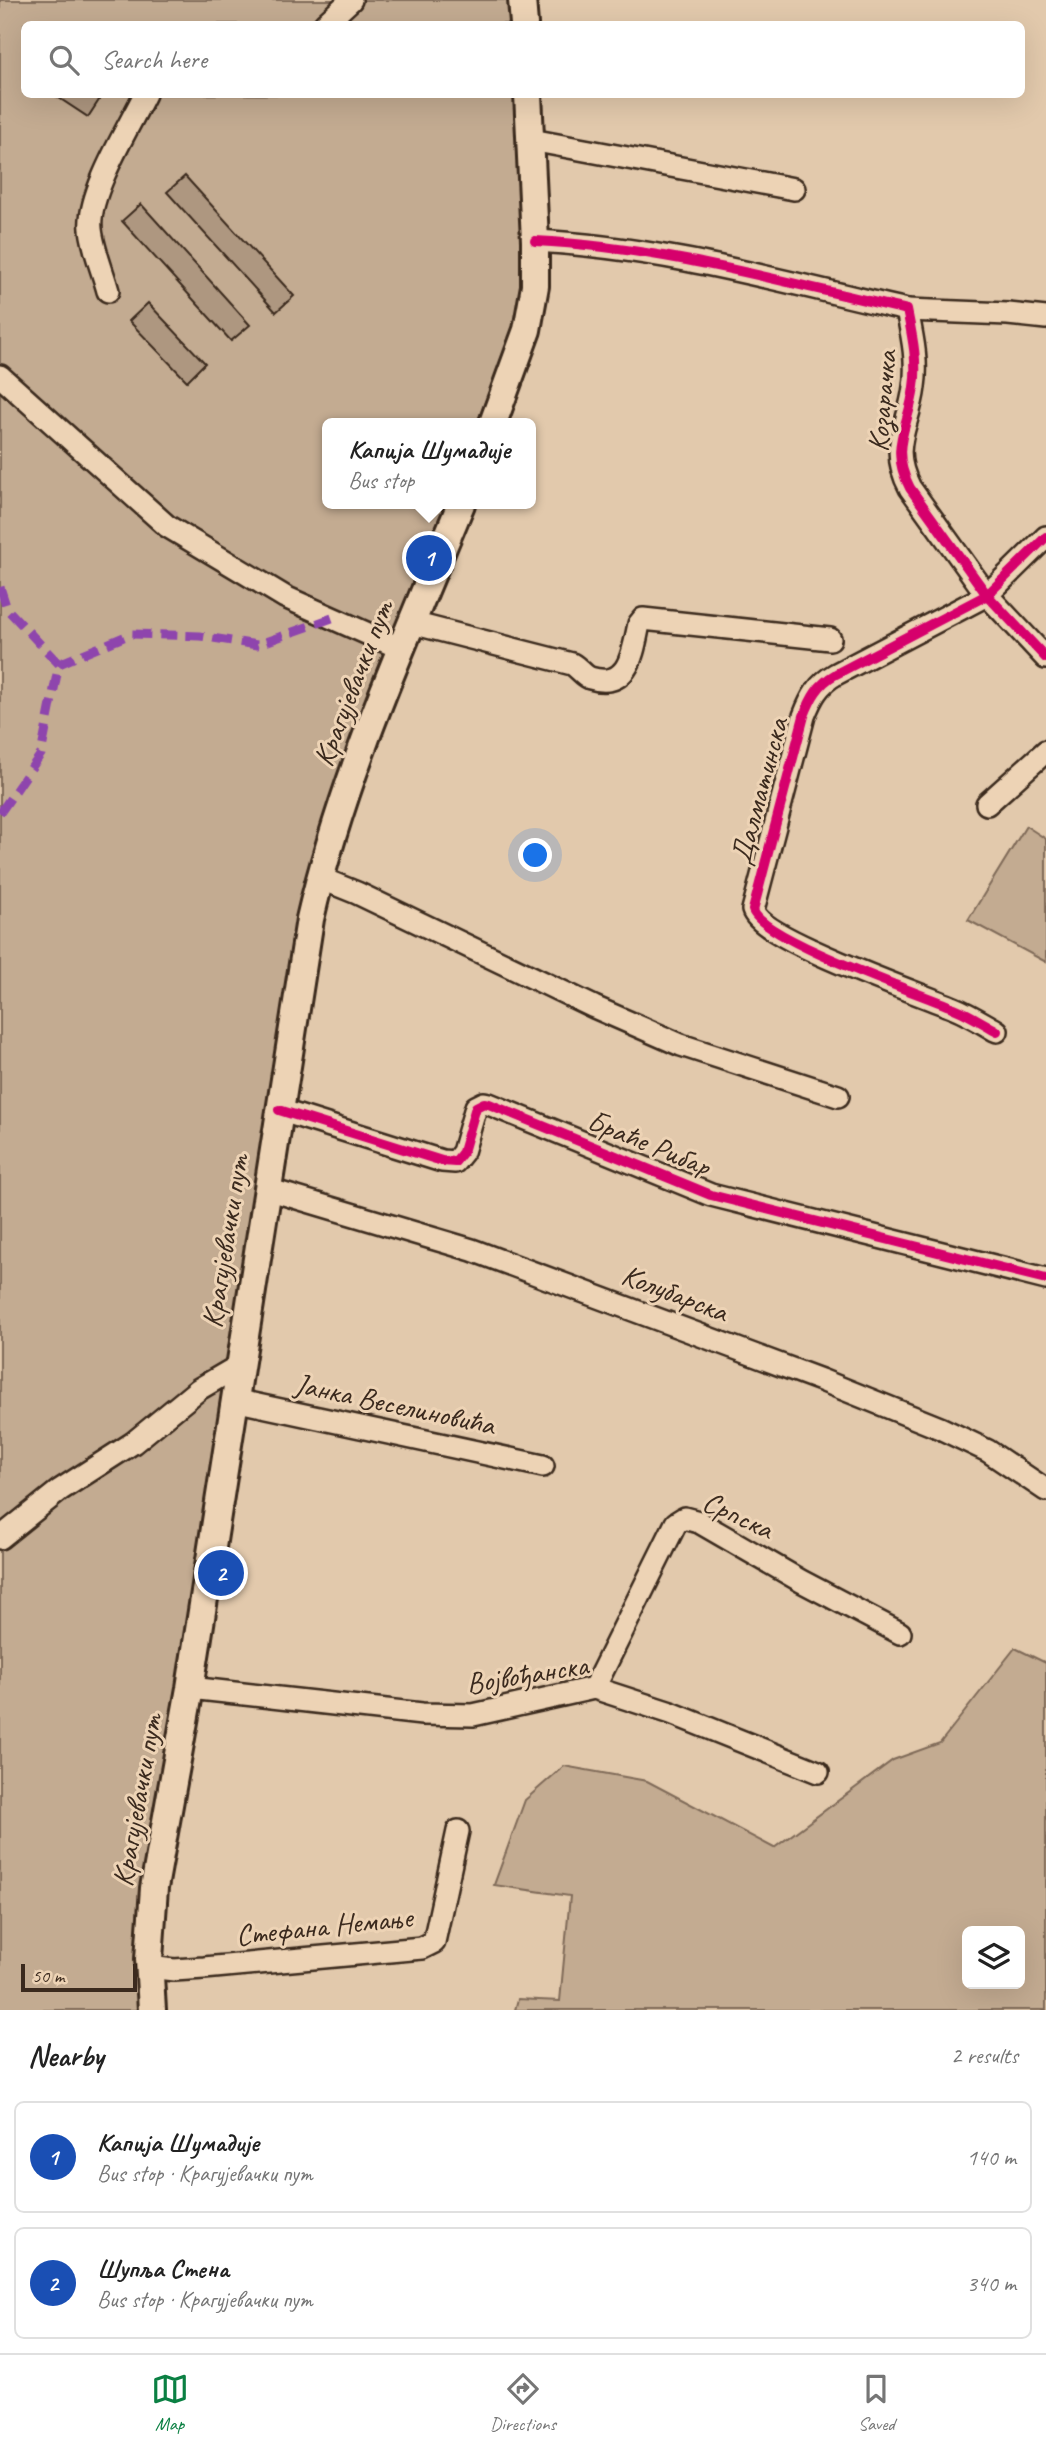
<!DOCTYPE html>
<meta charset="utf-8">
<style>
:root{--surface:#fff;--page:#f2f2f2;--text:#222;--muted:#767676;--line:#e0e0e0;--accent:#0b8043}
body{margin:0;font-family:Caveat,sans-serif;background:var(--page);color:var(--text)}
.controls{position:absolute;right:21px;bottom:21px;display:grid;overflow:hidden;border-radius:10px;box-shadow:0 7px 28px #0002}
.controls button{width:63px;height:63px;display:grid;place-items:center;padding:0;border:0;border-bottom:2px solid var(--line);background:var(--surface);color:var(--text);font:35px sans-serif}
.scale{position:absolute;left:21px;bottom:18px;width:116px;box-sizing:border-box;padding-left:7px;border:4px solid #3b2a1e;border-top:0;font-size:19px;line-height:24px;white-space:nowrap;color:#3b2a1e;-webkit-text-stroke:5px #edd3b5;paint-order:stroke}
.you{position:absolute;left:536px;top:856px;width:24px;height:24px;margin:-18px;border:5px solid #fff;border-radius:50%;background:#1a73e8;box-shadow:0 0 0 10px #1a73e833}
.badge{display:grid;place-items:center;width:46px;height:46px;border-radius:50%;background:var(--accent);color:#fff;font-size:23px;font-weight:700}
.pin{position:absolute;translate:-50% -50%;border:4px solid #fff;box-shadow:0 2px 7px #0006}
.popup{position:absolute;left:322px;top:418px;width:214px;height:91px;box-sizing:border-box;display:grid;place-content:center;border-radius:10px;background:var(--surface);filter:drop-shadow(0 2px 5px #0005);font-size:23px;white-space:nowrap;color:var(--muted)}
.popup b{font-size:26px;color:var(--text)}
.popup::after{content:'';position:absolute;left:50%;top:100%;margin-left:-14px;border:14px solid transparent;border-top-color:var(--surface)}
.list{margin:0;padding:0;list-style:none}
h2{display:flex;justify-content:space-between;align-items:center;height:91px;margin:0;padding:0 28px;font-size:30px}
h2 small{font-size:23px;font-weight:400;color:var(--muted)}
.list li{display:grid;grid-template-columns:46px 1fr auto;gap:21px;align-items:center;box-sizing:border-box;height:112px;margin:0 14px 14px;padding:0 14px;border:2px solid var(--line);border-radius:10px}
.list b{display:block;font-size:26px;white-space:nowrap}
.list p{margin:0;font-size:23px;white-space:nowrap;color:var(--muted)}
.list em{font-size:23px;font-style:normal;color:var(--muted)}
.icon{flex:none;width:38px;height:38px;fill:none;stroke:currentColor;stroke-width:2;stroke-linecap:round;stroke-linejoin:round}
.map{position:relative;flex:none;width:1046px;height:2010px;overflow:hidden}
.search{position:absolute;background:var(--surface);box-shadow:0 7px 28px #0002;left:21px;right:21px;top:21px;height:77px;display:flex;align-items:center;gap:18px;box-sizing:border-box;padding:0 24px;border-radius:10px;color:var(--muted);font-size:26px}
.sheet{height:343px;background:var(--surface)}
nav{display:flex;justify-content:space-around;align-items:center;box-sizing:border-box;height:98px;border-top:2px solid var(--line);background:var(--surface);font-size:19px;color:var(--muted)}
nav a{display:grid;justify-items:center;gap:4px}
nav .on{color:var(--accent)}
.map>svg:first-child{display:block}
</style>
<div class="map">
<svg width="1046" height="2010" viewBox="0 0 1046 2010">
<rect width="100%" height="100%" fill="#e2c9ac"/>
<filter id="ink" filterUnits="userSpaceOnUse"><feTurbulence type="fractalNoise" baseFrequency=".0143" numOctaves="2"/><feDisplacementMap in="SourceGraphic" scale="14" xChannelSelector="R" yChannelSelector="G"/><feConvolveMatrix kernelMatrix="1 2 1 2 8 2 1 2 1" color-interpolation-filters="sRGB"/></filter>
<g filter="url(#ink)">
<!-- green -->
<g fill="#c3ab91" stroke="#7f6a58" stroke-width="2" fill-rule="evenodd">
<polygon points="0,0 517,0 518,24 24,24 24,94 520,95 525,297 477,423 328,423 328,504 447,504 313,860 145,2010 0,2010"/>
<polygon points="1026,826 1046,839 1046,962 968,920"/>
<path d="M 1015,1648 L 1046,1663 L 1046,2010 L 515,2010 L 518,1999 L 560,2001 L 570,1896 L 494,1885 L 525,1800 L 564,1766 L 647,1781 L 774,1848 L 893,1760 L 940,1743 ZM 1020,1931 L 1020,1984 L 967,1984 L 967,1931 Z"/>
</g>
<!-- building -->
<g fill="#ae9780" stroke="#3b2a1e" stroke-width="2">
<polygon points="53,94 103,94 88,117"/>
<polygon points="185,176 294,296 276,312 167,192"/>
<polygon points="141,204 250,325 231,341 122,221"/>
<polygon points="148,303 205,363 187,381 129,321"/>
</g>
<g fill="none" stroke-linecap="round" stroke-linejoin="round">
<defs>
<g id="minor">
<polyline points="325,24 351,0"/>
<polyline points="531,140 794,189"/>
<path d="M 535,241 C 661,247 784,282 907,310 C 912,335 918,361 914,387 C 909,428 888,446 910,488 L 987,595 L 1046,658"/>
<path d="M 108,291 C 103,272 93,249 91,229 C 87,194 129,127 145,94"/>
<polyline points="907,310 1008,314 1046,318"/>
<polyline points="0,376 167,526 285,597 402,649"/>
<path d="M 412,623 L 572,664 C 579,668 583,675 590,678 C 630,690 633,651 639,624 L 643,619 L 830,639"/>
<polyline points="987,804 1046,751"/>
<polyline points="320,878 357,893 594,1007 681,1045 838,1096"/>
<path d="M 997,1031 C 983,1023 969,1014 954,1008 C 921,994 761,939 753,910 L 804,716 C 811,698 818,684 836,674 L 987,595 L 1046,537"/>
<polyline points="279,1110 442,1161 455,1162 463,1152 476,1107 484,1103 489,1104 711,1195 1046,1279"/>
<polyline points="267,1189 472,1250 821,1380 940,1428 988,1451 1046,1490"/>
<polyline points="234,1400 543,1466"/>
<polyline points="0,1538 60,1490 133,1443 199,1389 240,1365"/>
<polyline points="190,1688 422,1714 473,1715 594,1688 671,1713 818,1772"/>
<polyline points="594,1688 676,1523 684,1518 699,1522 801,1581 900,1633"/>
<polyline points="149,1967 174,1970 204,1968 422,1948 434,1942 458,1831"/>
</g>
<g id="major">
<polyline points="522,0 524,24"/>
<polyline points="493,423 527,330 535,286 535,241 528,94"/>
<path d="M 152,2010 L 149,1959 L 154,1888 L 190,1688 L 310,919 C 343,776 405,640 461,504"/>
</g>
</defs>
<!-- minor casing -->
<use href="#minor" stroke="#3b2a1e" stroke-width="26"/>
<!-- major casing -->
<use href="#major" stroke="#3b2a1e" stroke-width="32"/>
<!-- minor -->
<use href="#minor" stroke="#edd3b5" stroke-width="21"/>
<!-- major -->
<use href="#major" stroke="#edd3b5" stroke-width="26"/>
<!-- quiet -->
<g stroke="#8e44ad" stroke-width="9" stroke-dasharray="18 9" stroke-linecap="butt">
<polyline points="0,587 7,609 59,664"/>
<polyline points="0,813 41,754 59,664 131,634 200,636 257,645 332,618"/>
</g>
<defs>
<g id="cycleway">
<path d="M 535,241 C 661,247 784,282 907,310 C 912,335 918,361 914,387 C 909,428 888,446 910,488 L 987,595 L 1046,658"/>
<path d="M 997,1031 C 983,1023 969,1014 954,1008 C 921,994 761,939 753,910 L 804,716 C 811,698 818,684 836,674 L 987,595 L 1046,537"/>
<polyline points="279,1110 442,1161 455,1162 463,1152 476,1107 484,1103 489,1104 711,1195 1046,1279"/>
</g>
</defs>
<!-- cycleway casing -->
<use href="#cycleway" stroke="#edd3b5" stroke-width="15"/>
<!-- cycleway -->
<use href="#cycleway" stroke="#d6006c" stroke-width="10"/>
</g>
</g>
<g text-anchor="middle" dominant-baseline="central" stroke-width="6" stroke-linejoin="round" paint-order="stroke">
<!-- street labels -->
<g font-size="30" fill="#3b2a1e" stroke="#edd3b5">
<text transform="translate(882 401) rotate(-85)">Козарачка</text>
<text transform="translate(353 683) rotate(-69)">Крагујевачки пут</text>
<text transform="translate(759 791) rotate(-75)">Далматинска</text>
<text transform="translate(649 1143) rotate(22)">Браће Рибар</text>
<text transform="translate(225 1241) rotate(-81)">Крагујевачки пут</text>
<text transform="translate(675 1293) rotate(21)">Колубарска</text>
<text transform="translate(395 1404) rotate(12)">Јанка Веселиновића</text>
<text transform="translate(738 1515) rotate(25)">Српска</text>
<text transform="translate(527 1674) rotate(-9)">Војвођанска</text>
<text transform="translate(137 1800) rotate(-80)">Крагујевачки пут</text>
<text transform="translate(324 1926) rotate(-6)">Стефана Немање</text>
</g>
</g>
</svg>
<div class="controls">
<button><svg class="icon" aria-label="layers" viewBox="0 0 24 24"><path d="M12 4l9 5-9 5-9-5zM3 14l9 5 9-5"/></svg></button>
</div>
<div class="scale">50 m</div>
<div class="you"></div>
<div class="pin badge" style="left:429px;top:558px;background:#1a4fb4">1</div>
<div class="popup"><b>Капија Шумадије</b>Bus stop</div>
<div class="pin badge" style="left:221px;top:1573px;background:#1a4fb4">2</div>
<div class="search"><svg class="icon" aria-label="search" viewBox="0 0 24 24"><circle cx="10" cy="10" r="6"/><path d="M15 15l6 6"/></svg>Search here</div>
</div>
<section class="sheet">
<h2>Nearby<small>2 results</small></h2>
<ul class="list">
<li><span class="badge" style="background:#1a4fb4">1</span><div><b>Капија Шумадије</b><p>Bus stop · Крагујевачки пут</p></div><em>140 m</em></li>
<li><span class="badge" style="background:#1a4fb4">2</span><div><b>Шупља Стена</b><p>Bus stop · Крагујевачки пут</p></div><em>340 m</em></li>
</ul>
</section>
<nav>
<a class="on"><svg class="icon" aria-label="map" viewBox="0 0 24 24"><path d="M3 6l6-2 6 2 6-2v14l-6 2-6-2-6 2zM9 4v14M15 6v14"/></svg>Map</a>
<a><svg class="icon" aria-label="directions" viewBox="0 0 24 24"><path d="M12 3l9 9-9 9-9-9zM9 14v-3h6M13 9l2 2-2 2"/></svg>Directions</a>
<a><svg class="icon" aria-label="saved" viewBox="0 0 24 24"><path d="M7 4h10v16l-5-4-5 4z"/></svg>Saved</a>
</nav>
